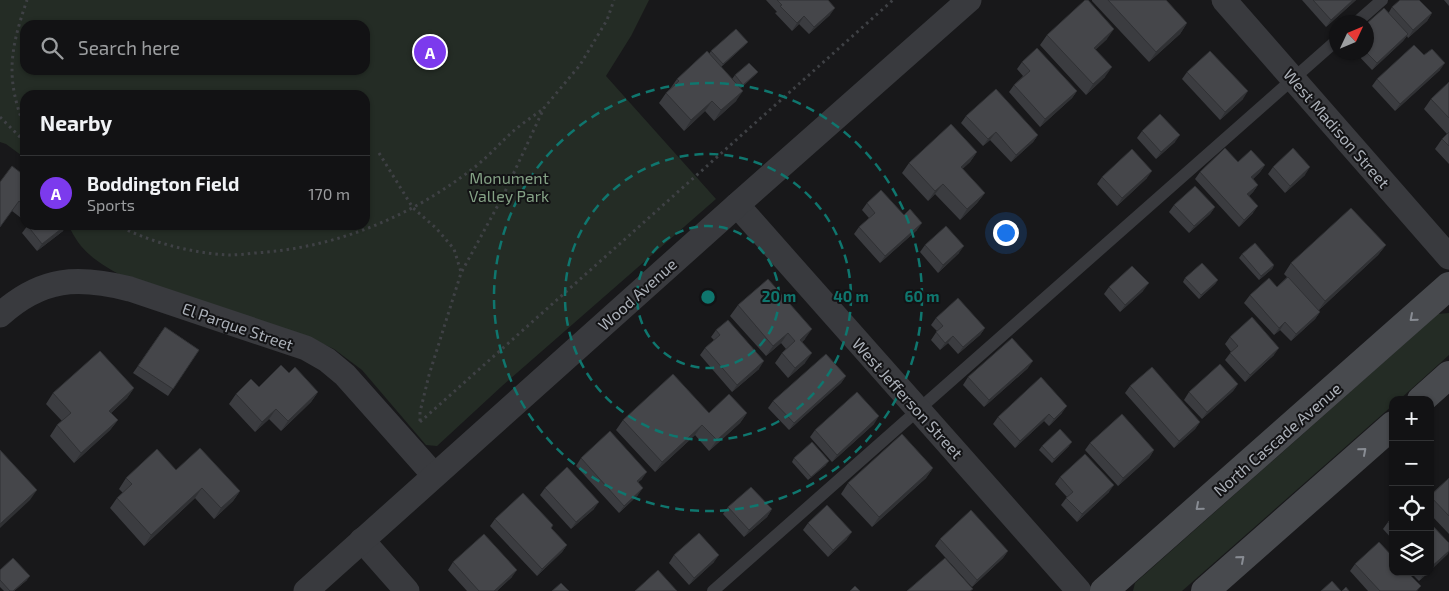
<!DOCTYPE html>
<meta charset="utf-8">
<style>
:root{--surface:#121214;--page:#1f2022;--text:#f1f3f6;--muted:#9c9ea0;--line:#313234;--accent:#7c3aed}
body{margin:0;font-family:"Exo 2",sans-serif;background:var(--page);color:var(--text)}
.controls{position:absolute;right:15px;bottom:15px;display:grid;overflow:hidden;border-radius:10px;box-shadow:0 1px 4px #0004}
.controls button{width:45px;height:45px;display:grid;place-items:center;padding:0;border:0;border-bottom:1px solid var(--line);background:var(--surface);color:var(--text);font:25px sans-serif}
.compass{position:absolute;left:1329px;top:15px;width:45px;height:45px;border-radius:50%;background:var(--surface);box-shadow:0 1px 4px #0004;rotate:46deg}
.you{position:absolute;left:1005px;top:232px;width:18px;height:18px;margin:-12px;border:4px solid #fff;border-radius:50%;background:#1a73e8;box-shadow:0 0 0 8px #1a73e833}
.badge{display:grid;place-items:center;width:32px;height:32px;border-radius:50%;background:var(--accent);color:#fff;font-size:16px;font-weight:700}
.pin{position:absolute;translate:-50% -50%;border:2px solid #fff;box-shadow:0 1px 5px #0006}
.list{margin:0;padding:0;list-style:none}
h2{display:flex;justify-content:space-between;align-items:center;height:65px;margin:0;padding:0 20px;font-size:21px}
h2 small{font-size:16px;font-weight:400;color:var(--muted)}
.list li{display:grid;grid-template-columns:32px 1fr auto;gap:15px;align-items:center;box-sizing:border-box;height:75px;padding:0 20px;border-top:1px solid var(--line)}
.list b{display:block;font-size:19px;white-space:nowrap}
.list p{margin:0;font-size:16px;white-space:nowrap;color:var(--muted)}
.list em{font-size:16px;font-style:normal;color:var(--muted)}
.icon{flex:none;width:28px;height:28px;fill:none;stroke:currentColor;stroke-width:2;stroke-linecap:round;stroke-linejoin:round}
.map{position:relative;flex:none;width:1449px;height:591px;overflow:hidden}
.search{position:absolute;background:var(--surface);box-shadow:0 1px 4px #0004;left:20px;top:20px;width:350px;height:55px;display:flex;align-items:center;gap:12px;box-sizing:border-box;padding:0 18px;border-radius:15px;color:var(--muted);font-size:19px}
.panel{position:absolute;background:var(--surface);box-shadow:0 1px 4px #0004;left:20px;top:90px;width:350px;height:140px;border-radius:15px}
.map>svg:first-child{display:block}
</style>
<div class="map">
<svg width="1449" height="591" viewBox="0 0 1449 591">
<rect width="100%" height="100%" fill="#18181a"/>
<!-- green -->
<g fill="#242c25" fill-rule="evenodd">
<path d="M 0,0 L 649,0 L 631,36 L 606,76 L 716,199 L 502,386 L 437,446 L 426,445 L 362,370 L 334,349 L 312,339 L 127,278 C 110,270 93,260 81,246 C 76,240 72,232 68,225 L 365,225 L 365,95 L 25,95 L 25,158 L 6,144 L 0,142 ZM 25,25 L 365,25 L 365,70 L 25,70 Z"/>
<polygon points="1449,313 1449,355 1399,400 1393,400 1393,405 1182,591 1133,591 1135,583 1438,314"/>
</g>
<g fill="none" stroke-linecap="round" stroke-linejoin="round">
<!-- path -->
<g stroke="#3f4145" stroke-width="3" stroke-dasharray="2.5 4" stroke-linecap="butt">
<polyline points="0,117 25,142"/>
<path d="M 25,128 C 5,78 10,50 27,0"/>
<polyline points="379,153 413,208 436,228 454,249 461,272"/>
<path d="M 116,225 C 151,242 189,253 229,255 C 237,255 246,254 255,253 C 335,248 408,218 471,170 C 485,160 497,146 510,134 C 520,125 532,117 543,109"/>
<polyline points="420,421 420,412 429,375 461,273 503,196 544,108 580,65 607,20 614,0"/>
<polyline points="420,422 893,0"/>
</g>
<!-- lane -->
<g stroke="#393a3e" stroke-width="12">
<polyline points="1357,22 1382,0"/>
<polyline points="713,591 1336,41"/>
</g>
<!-- street -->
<g stroke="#393a3e" stroke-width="25">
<polyline points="1224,0 1449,257"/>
<polyline points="737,205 1079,591"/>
<path d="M 0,315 C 42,277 78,276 130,289 L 306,348 L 327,360 L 345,375 L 434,475"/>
<polyline points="362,540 407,591"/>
<polyline points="306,591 737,205 969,0"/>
</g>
<!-- secondary -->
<g stroke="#484a4e" stroke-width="28">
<polyline points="1421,400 1449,375"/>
<polyline points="1104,591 1449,286"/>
<polyline points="1205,591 1393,425"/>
</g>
</g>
<!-- wall -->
<g fill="#3b3c40">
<polygon points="766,0 828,0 830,15 809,34 799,24 792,31 775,13 777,12"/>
<polygon points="1092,0 1166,0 1187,23 1180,34 1149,62 1092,1"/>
<polygon points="1302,0 1356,0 1326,27"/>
<polygon points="1444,0 1449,0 1449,6"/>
<polygon points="1392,7 1432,13 1427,21 1408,38 1407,36 1403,41 1372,70 1355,52 1366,52"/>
<polygon points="1047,35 1107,39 1095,50 1105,77 1086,95 1040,45"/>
<polygon points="745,45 721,67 732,79 735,75 758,72 755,75 741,88 736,101 714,121 705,111 684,131 659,103 666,93 670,89 677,79 709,54 711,51"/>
<polygon points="1424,55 1440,70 1395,111 1372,86 1377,79"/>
<polygon points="1022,62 1077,91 1072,98 1040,127 1009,92 1014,85 1023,76 1017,69"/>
<polygon points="1187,72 1243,99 1220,120 1182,79"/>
<polygon points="1449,82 1449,164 1435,149 1442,139 1447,134 1424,109 1431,99"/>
<polygon points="966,116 1038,135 1033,142 1011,162 990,140 983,146 961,123"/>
<polygon points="1142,131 1175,142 1156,159 1137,138"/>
<polygon points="977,152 970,162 962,169 985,193 977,203 960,220 935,194 928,201 902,173 909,163"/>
<polygon points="1238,162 1265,165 1260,172 1253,179 1258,185 1253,192 1249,196 1253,213 1239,227 1195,179 1200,172"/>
<polygon points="1273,167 1305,175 1285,193 1268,174"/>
<polygon points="25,176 25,221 12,211"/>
<polygon points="1102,177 1147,178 1117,206 1097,184"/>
<polygon points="867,203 917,230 880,263 854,234 859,227 869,218 862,210"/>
<polygon points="1174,205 1215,207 1210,214 1189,233 1169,212"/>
<polygon points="28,225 63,231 37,251 22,233"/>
<polygon points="925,245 959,253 938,273 920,252"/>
<polygon points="1386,245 1378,255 1319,310 1320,312 1315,319 1291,341 1280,330 1274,335 1244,303 1250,295 1277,287 1287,277 1284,274 1291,263"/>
<polygon points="1242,254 1274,265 1272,269 1259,280 1239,258"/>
<polygon points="1185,278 1218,280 1215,284 1199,299 1183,282"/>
<polygon points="1109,287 1143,291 1120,312 1104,294"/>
<polygon points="738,305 805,339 802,342 805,363 788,378 775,363 782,353 786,349 781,343 766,356 730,316"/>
<polygon points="936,318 985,328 980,335 958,354 948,343 940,350 931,340 937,331 931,325"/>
<polygon points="165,327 199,350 168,396 133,373"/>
<polygon points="716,330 759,369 732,392 700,355 705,348 714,340 711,337"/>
<polygon points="1230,337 1274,355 1245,382 1225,360 1231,352 1225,344"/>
<polygon points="1028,368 984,407 963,385 968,377"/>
<polygon points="289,373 318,392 311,402 281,431 269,419 255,432 229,404 236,394 259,387"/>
<polygon points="846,376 841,383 789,430 768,408 773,401"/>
<polygon points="1238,384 1233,391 1202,419 1184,400 1189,392"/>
<polygon points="1130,386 1200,422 1195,429 1174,448 1125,393"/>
<polygon points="134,388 127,398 111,413 118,420 110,430 74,463 50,436 57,425 62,421 46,404 53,393"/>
<polygon points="709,413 747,413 740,423 709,451 695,435 655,472 616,430 623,420"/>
<polygon points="1062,413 1049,426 1044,421 1015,448 993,424 998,417"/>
<polygon points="874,424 832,462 810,437 815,430"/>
<polygon points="1090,443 1154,450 1149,458 1118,486 1085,450"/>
<polygon points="1042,446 1069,446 1052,463 1039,450"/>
<polygon points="581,458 642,479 638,482 638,495 619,513 576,466"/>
<polygon points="794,458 826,465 808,480 792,462"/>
<polygon points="933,468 926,478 872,527 841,494 848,483"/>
<polygon points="176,470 240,491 233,501 214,519 195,498 144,546 110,508 117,498 123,493 119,489 126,478"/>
<polygon points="1060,477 1109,492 1077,522 1061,505 1067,497 1055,484"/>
<polygon points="1449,478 1449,534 1430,514 1430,495"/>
<polygon points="545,488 594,509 571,529 540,495"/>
<polygon points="728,507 772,509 767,517 744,537 723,514"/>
<polygon points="1393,517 1393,540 1383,529 1388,522"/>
<polygon points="495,519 553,525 551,528 567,545 562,552 537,576 490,526"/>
<polygon points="808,523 847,539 828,557 803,530"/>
<polygon points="940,539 1008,551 1003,558 972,587 935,546"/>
<polygon points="674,555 714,562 689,585 669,563"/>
<polygon points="453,562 512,577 497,591 467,591 448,570"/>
<polygon points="1355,564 1421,586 1417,591 1368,591 1350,571"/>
<polygon points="0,570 27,580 14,591 4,591 0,587"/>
<polygon points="1410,572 1429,572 1419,581"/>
</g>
<!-- shaded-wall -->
<g fill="#303134">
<polygon points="1353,0 1356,0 1326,27 1331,20"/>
<polygon points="835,8 830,15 809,34 814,27"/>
<polygon points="1432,13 1427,21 1408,38 1413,30"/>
<polygon points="804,16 799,24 792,31 797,23"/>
<polygon points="1187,23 1180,34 1149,62 1156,52"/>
<polygon points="1114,29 1107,39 1087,58 1094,48"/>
<polygon points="1408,34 1403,41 1372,70 1377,63"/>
<polygon points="748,42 745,45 720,68 723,64"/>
<polygon points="1445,63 1440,70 1395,111 1400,104"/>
<polygon points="1112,67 1105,77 1086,95 1093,84"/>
<polygon points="758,72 755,75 740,89 743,85"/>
<polygon points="743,91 736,101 714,121 721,110"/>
<polygon points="1077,91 1072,98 1040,127 1045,119"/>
<polygon points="1248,91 1243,99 1220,120 1225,112"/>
<polygon points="712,101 705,111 684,131 691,120"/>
<polygon points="996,132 990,140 983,146 988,139"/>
<polygon points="1038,135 1033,142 1011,162 1016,155"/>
<polygon points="1180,135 1175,142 1156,159 1161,152"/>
<polygon points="977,152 970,162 954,177 961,167"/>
<polygon points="1265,165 1260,172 1246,185 1251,177"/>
<polygon points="1310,167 1305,175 1285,193 1290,186"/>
<polygon points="1152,171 1147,178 1117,206 1122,198"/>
<polygon points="943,184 935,194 928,201 935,191"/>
<polygon points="1258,185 1253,192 1242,202 1247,194"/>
<polygon points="985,193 977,203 960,220 967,209"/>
<polygon points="1258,206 1253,213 1239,227 1244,220"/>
<polygon points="1215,207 1210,214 1189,233 1194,226"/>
<polygon points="922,223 917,230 880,263 885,256"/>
<polygon points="66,225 67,225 63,231 37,251 42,244"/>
<polygon points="1386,245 1378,255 1318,311 1325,301"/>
<polygon points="964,246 959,253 938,273 943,265"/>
<polygon points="1274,265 1272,269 1259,280 1261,276"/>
<polygon points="1218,280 1215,284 1199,299 1201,295"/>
<polygon points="1149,283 1143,291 1120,312 1125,305"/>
<polygon points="1320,312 1315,319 1291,341 1296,334"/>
<polygon points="1285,322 1280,330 1274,335 1279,328"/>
<polygon points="985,328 980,335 958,354 963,347"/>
<polygon points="812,329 805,339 793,350 800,340"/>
<polygon points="788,333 781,343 766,356 773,346"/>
<polygon points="953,336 948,343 940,350 945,343"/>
<polygon points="1279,348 1274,355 1245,382 1250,375"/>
<polygon points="812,353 805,363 788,378 795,368"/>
<polygon points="764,361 759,369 732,392 737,385"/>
<polygon points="1033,361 1028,368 984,407 989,400"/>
<polygon points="846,376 841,383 789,430 794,423"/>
<polygon points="1238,384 1233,391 1202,419 1207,412"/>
<polygon points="134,388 127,398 102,421 109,411"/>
<polygon points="318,392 311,402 281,431 288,421"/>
<polygon points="1067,406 1062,413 1049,426 1054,419"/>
<polygon points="276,409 269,419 255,432 262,422"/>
<polygon points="747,413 740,423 709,451 717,440"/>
<polygon points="1049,414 1044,421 1015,448 1020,441"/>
<polygon points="879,416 874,424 832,462 837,455"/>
<polygon points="118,420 110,430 74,463 81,453"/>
<polygon points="1200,422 1195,429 1174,448 1179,441"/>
<polygon points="702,425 695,435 655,472 662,462"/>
<polygon points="1072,442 1069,446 1052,463 1054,459"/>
<polygon points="1154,450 1149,458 1118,486 1123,478"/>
<polygon points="829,461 826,465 808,480 811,477"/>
<polygon points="933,468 926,478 872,527 879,517"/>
<polygon points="647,472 642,479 632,488 637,481"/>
<polygon points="1114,485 1109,492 1077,522 1082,514"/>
<polygon points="202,488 195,498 144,546 151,535"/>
<polygon points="643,488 638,495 619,513 624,506"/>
<polygon points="37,490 30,500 0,528 0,524"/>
<polygon points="240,491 233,501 214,519 221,508"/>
<polygon points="599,502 594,509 571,529 576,522"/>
<polygon points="772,509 767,517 744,537 749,530"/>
<polygon points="852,532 847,539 828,557 833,550"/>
<polygon points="567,545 562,552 537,576 542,569"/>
<polygon points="1008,551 1003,558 972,587 977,580"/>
<polygon points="1449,551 1448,554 1430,571 1430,568"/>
<polygon points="719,555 714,562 689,585 694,578"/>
<polygon points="517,570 512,577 497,591 494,591"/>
<polygon points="1426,572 1429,572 1419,581 1424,574"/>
<polygon points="30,576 27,580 14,591 13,591"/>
</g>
<!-- building -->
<g fill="#45464a" stroke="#303134">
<polygon points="777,0 828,0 835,8 814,27 804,16 797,23 780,6 782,5"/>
<polygon points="1085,0 1088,0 1114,29 1094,48 1112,67 1093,84 1047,35"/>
<polygon points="1108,0 1166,0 1187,23 1156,52"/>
<polygon points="1313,0 1353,0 1331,20"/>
<polygon points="1400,0 1419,0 1432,13 1413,30 1392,7"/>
<polygon points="1384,8 1408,34 1377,63 1366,52 1366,24"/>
<polygon points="736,29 748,42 723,64 711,51"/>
<polygon points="1414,45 1424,55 1432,49 1445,63 1400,104 1377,79"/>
<polygon points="1037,48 1077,91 1045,119 1014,85 1030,71 1022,62"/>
<polygon points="707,51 743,91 721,110 712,101 691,120 666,93 679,81 677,79"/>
<polygon points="1210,51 1248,91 1225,112 1187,72"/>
<polygon points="749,63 758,72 743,85 735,75"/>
<polygon points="1449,82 1449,118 1431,99"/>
<polygon points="996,89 1038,135 1016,155 996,132 988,139 966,116"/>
<polygon points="1160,114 1180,135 1161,152 1142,131"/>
<polygon points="951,124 977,152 961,167 985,193 967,209 943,184 935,191 909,163"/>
<polygon points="1449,132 1449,146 1442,139"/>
<polygon points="1225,148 1238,162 1251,150 1265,165 1251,177 1258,185 1247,194 1258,206 1244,220 1200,172"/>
<polygon points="1293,148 1310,167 1290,186 1273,167"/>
<polygon points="1132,149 1152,171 1122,198 1102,177"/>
<polygon points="12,166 25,176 25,206 19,201 0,227 0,182"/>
<polygon points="1195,186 1215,207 1194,226 1174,205"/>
<polygon points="881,190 904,215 910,209 922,223 885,256 859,227 875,213 867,203"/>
<polygon points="1351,208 1386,245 1325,301 1291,263"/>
<polygon points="27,225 66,225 42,244"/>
<polygon points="946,226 964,246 943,265 925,245"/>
<polygon points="1255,243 1274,265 1261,276 1242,254"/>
<polygon points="1202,263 1218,280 1201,295 1185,278"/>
<polygon points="1132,266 1149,283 1125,305 1109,287"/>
<polygon points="1288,277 1320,312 1296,334 1285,322 1279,328 1250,295 1269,278 1277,287"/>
<polygon points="768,279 812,329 800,340 812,353 795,368 782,353 795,341 788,333 773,346 738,305"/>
<polygon points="958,298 985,328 963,347 953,336 945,343 936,332 943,326 936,318"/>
<polygon points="1252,317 1279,348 1250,375 1230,353 1238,346 1230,337"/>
<polygon points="728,320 764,361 737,385 705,348 720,335 716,330"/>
<polygon points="165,327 199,350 173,389 138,366"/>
<polygon points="1012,338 1033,361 989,400 968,377"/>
<polygon points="100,351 134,388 109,411 118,420 81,453 57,425 71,413 53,393"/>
<polygon points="826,354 846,376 794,423 773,401"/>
<polygon points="1220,364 1238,384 1207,412 1189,392"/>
<polygon points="281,365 289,373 295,367 318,392 288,421 276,409 262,422 236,394 251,379 259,387"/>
<polygon points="1152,367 1200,422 1179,441 1130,386"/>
<polygon points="673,374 709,413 729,394 747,413 717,440 702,425 662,462 623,420"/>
<polygon points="1041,377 1067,406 1054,419 1049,414 1020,441 998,417"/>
<polygon points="857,392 879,416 837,455 815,430"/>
<polygon points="1122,414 1154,450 1123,478 1090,443"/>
<polygon points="1060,429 1072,442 1054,459 1042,446"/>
<polygon points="610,431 647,472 637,481 643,488 624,506 581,458"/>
<polygon points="902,434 933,468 879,517 848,483"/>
<polygon points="812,442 829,461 811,477 794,458"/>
<polygon points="200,448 240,491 221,508 202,488 151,535 117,498 132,484 126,478 157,449 176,470"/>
<polygon points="0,450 37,490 0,524"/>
<polygon points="1085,454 1114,485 1082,514 1066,498 1073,492 1060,477"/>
<polygon points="567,467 599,502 576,522 545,488"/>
<polygon points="1449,478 1449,516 1430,496"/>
<polygon points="751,487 772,509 749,530 728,507"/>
<polygon points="523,493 553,525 551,528 567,545 542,569 495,519"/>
<polygon points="827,505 852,532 833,550 808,523"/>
<polygon points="971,510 1008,551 977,580 940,539"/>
<polygon points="1393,517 1393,527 1388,522"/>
<polygon points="1430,523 1449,543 1449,551 1430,568"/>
<polygon points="699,533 719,555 694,578 674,555"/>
<polygon points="484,534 517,570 494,591 479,591 453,562"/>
<polygon points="1379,542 1393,557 1393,572 1407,572 1421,586 1416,591 1380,591 1355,564"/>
<polygon points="13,558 30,576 13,591 10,591 0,580 0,570"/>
<polygon points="945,558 973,589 970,591 907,591"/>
<polygon points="658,570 677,591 635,591"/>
<polygon points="1332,581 1341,591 1321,591"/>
<polygon points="561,583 569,591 552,591"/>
<polygon points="855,586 860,591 850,591"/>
<polygon points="1346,587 1349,591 1342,591"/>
</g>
<!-- one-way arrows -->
<defs><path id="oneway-chevron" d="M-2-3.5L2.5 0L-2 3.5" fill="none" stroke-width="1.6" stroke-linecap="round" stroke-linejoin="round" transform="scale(1.25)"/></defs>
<g stroke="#888c93">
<use href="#oneway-chevron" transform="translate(1413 318) rotate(139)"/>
<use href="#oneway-chevron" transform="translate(1363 451) rotate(-41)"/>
<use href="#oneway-chevron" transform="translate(1199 507) rotate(139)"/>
<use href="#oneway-chevron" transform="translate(1241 559) rotate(-41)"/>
</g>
<!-- distance rings -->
<g fill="none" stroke="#0f766e" stroke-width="2.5" stroke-dasharray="9 6">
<circle cx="708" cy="297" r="71"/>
<circle cx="708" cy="297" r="143"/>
<circle cx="708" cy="297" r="214"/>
</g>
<g text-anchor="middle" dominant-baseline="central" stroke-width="4" stroke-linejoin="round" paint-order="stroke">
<!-- street labels -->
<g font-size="16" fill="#abb0b8" stroke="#131315">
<text transform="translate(1337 128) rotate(49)">West Madison Street</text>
<text transform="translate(637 294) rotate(-42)">Wood Avenue</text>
<text transform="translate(238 326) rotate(19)">El Parque Street</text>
<text transform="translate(908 398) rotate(48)">West Jefferson Street</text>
<text transform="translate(1277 439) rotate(-41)">North Cascade Avenue</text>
</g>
<!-- park labels -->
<g font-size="16" fill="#84a185" stroke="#131315">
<text x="509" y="177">Monument<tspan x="509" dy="18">Valley Park</tspan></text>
</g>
</g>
<circle cx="708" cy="297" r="8" fill="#0f766e" stroke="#131315" stroke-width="2.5"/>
<g font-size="15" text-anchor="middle" font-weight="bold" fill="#0f766e" stroke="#131315" stroke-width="4" stroke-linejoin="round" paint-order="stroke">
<text x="779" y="302">20 m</text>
<text x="851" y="302">40 m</text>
<text x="922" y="302">60 m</text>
</g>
</svg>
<div class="controls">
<button>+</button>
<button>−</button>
<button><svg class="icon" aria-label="locate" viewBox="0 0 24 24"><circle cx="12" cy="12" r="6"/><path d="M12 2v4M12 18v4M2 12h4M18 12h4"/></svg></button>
<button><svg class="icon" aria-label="layers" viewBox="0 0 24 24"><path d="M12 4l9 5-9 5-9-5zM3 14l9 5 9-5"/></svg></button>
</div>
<svg class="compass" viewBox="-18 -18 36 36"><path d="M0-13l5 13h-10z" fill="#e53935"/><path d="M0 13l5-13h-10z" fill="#9c9ea0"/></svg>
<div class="you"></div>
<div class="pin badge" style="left:430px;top:52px">A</div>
<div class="search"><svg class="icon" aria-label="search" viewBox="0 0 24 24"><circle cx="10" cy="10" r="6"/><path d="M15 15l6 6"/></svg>Search here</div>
<section class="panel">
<h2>Nearby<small></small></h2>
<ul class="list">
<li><span class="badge">A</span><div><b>Boddington Field</b><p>Sports</p></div><em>170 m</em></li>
</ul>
</section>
</div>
